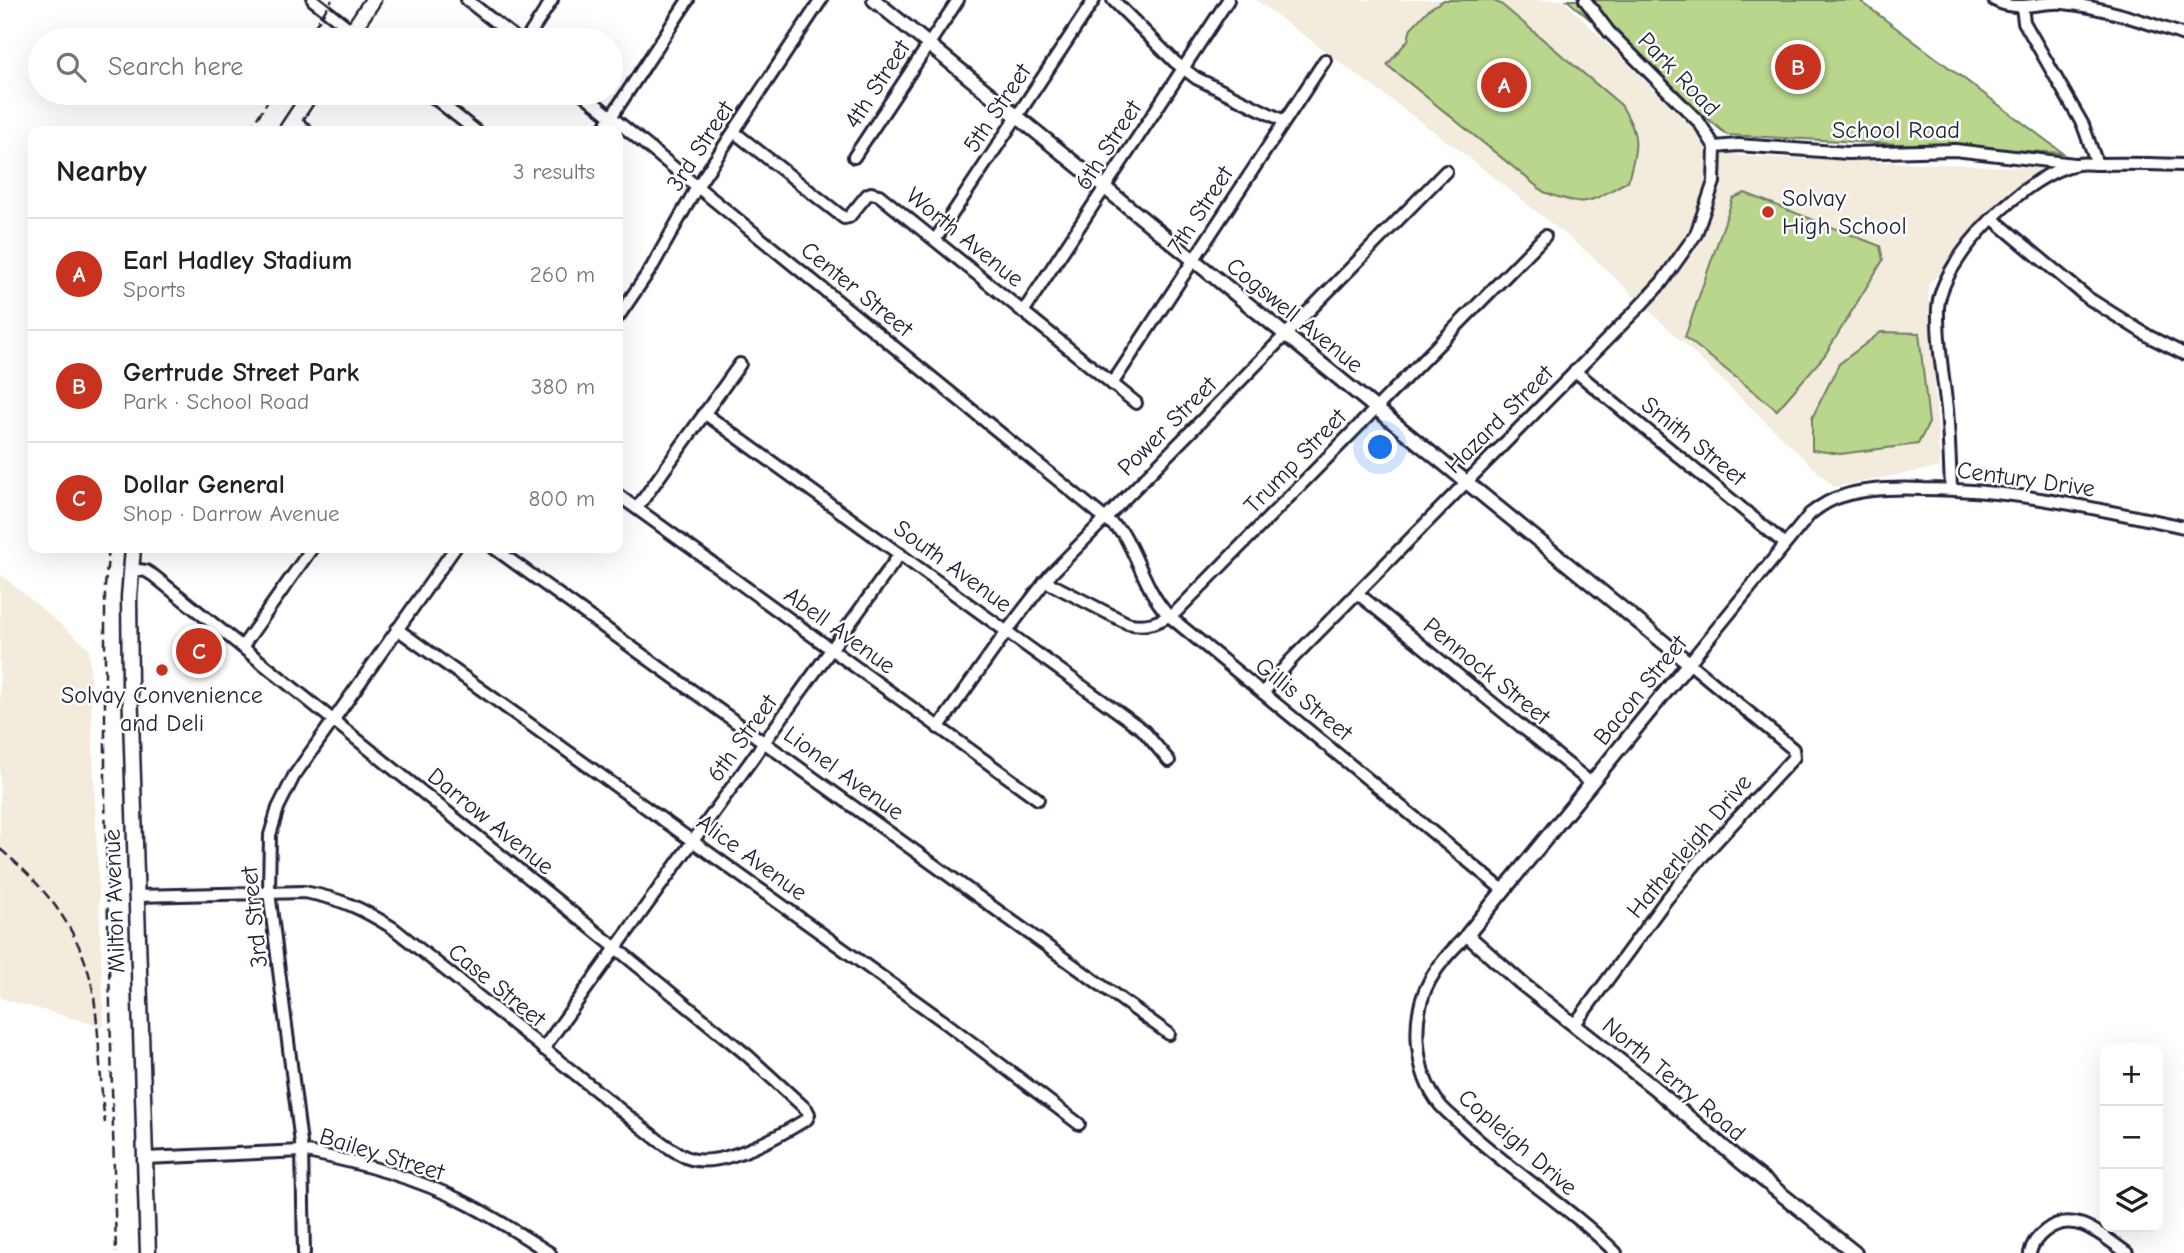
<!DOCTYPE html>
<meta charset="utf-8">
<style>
:root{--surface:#fff;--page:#f6f6f6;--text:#202124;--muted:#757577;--line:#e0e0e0;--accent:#c8321e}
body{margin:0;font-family:"Comic Neue",sans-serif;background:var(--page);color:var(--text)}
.controls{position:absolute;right:21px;bottom:21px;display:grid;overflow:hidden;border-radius:14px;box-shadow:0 7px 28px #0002}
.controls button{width:63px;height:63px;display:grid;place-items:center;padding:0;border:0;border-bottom:2px solid var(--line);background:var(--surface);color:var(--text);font:35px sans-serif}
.you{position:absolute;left:1381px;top:448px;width:24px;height:24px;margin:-18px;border:5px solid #fff;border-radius:50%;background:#1a73e8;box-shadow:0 0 0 10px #1a73e833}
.badge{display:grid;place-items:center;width:46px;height:46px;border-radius:50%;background:var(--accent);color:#fff;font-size:23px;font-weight:700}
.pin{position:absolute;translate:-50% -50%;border:4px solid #fff;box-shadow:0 2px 7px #0006}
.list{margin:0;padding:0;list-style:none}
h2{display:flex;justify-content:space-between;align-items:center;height:91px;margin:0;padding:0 28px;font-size:30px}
h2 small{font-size:23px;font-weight:400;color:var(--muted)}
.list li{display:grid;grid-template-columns:46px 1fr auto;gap:21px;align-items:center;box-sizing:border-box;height:112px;padding:0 28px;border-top:2px solid var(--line)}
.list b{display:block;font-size:26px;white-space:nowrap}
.list p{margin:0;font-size:23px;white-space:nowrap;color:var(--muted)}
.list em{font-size:23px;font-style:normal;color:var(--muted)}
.icon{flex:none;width:38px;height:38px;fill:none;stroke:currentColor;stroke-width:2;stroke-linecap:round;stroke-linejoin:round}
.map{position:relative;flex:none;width:2184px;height:1253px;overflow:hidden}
.search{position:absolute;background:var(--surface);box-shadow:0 7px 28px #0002;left:28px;top:28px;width:595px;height:77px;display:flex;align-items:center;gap:18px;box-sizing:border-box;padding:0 24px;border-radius:38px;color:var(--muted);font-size:26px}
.panel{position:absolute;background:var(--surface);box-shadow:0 7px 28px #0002;left:28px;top:126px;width:595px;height:427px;border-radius:14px}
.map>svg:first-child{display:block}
</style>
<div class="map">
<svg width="2184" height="1253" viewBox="0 0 2184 1253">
<rect width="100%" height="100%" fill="#fff"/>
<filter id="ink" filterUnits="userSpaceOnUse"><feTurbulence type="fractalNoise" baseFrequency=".0143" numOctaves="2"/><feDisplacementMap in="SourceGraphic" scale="14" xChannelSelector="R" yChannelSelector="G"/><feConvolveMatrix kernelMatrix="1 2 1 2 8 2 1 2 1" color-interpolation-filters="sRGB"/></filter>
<g filter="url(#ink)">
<!-- built -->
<g fill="#f3ebdc">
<polygon points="1256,0 1563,0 1703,138 1740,156 2041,168 1928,285 1940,467 1834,487 1591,255 1463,153"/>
<polygon points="0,574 89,648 104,1027 3,999 0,996"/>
</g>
<!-- green -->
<g fill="#bad58c" stroke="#6e7c64" stroke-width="2">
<path d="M 1444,0 L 1491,0 L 1501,4 L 1621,105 C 1641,137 1637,146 1628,181 C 1589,202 1588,209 1544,192 L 1387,65 L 1408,40 L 1411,28 L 1429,9 Z"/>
<polygon points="1567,0 1859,0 2063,153 1727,135"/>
<polygon points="1745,193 1880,246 1883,260 1825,355 1777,410 1685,337 1733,198"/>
<polygon points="1881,332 1919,333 1929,423 1918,444 1840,454 1812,450 1812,418 1839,364"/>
</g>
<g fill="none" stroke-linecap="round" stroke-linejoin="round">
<defs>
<g id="minor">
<polyline points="313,0 364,40"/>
<polyline points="467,0 518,40"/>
<polyline points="1113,0 1175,62 1196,78 1284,121"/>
<path d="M 1994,0 C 2017,13 2039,1 2063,3 C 2104,7 2145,22 2184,35"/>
<polyline points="2022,7 2024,22 2083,125 2097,164"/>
<polyline points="526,40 552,0"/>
<polyline points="428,93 476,131"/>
<path d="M 582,93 L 1123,533 C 1139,560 1147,593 1169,616 L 1503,890"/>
<polyline points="293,120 307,131"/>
<polyline points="602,131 688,0"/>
<polyline points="734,132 844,218 849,217 867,195 871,193 879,195 1136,403"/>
<polyline points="1715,147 1738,145 1848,153 1955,150 2074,164"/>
<polyline points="854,157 958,0"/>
<polyline points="1993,219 2088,298 2150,337 2184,354"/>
<polyline points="935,240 1094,0"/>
<polyline points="1023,312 1228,0"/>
<polyline points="618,317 652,267 697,187 821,0"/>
<polyline points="1575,371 1785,544"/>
<polyline points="1112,384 1325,60"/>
<polyline points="704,413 1143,730 1169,761"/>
<path d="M 1951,489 C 1950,462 1949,435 1947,409 C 1943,375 1937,341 1938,308 C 1941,258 2028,172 2077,164 C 2084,163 2092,164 2098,164 C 2127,163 2155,164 2184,165"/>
<polyline points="618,495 1038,799"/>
<polyline points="637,508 740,364"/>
<polyline points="494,548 1169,1034"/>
<path d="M 131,569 L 146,571 L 154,576 L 616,948 L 747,1055 L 807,1110 L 809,1114 L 807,1119 C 781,1135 723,1168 691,1159 C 678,1155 669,1147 658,1140 L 393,928 C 361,908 342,899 304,892 L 136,896"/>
<path d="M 1045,581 L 1127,623 C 1147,628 1159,622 1176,612 L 1545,236"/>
<polyline points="1357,593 1591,783"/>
<polyline points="397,629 946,1023 1079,1124"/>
<polyline points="242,647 312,548"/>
<polyline points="1263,693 1291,660 1638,308 1662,282 1696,234 1714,182 1715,147 1699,122 1609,32 1585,0"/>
<polyline points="938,728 1007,631 1050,575 1446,171"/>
<path d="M 1467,935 C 1453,949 1440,962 1430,980 C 1410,1016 1414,1074 1441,1106 C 1449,1115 1460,1123 1468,1131 C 1515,1174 1571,1208 1616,1253"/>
<path d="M 1575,1024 L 1666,900 L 1700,859 L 1794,757 L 1793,749 L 1689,663 L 1810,514 C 1820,506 1831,499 1843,496 C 1868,488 1898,488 1923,489 C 2012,489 2098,509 2184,527"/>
<polyline points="543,1049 900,554"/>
<path d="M 145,1158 L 302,1151 C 352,1161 416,1178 462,1201 C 493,1216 521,1235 550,1253"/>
<polyline points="304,1253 302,1151 269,892 270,835 278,808 294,776 455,548"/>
<path d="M 2030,1253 C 2032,1244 2037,1237 2045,1231 C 2074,1208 2102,1236 2127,1253"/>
</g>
<polyline id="tertiary" points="874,0 1689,663 1467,935 1521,983 1653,1087 1740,1161 1855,1253"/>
<g id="secondary">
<polyline points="346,40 373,0"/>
<polyline points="286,131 311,93"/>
<polyline points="133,548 129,597 130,685 148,1253"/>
</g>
</defs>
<!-- minor casing -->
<use href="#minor" stroke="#22223b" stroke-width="16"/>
<!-- tertiary casing -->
<use href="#tertiary" stroke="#22223b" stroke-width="18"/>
<!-- secondary casing -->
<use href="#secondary" stroke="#22223b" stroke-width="19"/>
<!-- minor -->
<use href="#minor" stroke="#fff" stroke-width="10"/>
<!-- tertiary -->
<use href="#tertiary" stroke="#fff" stroke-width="12"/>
<!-- secondary -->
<use href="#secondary" stroke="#fff" stroke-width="14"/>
<!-- rail -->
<g stroke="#22223b" stroke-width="2.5" stroke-dasharray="10 5" stroke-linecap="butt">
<polyline points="306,40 332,0"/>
<polyline points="249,131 273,93"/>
<polyline points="109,548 105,586 105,799 116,1253"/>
<path d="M 0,849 C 49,889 88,940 95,1005 C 100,1044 100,1084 105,1123"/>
</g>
</g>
</g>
<!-- markers -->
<g fill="#c8321e" stroke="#fff" stroke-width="2.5">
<circle cx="1768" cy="212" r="7"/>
<circle cx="162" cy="670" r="7"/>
</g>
<g text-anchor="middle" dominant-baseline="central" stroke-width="5" stroke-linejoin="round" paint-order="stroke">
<!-- street labels -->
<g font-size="24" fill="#22223b" stroke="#fff">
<text transform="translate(1679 74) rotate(46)">Park Road</text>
<text transform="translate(877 84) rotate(-57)">4th Street</text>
<text transform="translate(997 108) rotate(-56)">5th Street</text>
<text x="1896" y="130">School Road</text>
<text transform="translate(1108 145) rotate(-57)">6th Street</text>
<text transform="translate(700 146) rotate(-57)">3rd Street</text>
<text transform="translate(1200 210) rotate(-57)">7th Street</text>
<text transform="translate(965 237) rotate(39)">Worth Avenue</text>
<text transform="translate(857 289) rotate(39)">Center Street</text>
<text transform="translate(1295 315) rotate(39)">Cogswell Avenue</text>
<text transform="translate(1499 419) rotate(-45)">Hazard Street</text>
<text transform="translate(1167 426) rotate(-45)">Power Street</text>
<text transform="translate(1694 441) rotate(39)">Smith Street</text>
<text transform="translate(1295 461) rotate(-46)">Trump Street</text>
<text transform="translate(2026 479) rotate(8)">Century Drive</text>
<text transform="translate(953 566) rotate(36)">South Avenue</text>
<text transform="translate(840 630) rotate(36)">Abell Avenue</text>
<text transform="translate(1487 671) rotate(39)">Pennock Street</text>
<text transform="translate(1640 690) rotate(-51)">Bacon Street</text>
<text transform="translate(1304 699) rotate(39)">Gillis Street</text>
<text transform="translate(742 738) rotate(-54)">6th Street</text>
<text transform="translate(844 773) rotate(36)">Lionel Avenue</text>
<text transform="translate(491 821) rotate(39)">Darrow Avenue</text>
<text transform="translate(1689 846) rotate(-50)">Hatherleigh Drive</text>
<text transform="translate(752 857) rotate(36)">Alice Avenue</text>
<text transform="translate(114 901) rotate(-92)">Milton Avenue</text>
<text transform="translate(254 917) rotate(-96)">3rd Street</text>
<text transform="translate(497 985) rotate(39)">Case Street</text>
<text transform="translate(1674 1079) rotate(40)">North Terry Road</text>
<text transform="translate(1518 1142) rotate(41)">Copleigh Drive</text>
<text transform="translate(382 1154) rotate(17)">Bailey Street</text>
</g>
<!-- poi labels -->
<g font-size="24" fill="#22223b" stroke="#fff" text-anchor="start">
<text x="1782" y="198">Solvay<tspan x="1782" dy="28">High School</tspan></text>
<text x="162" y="695" text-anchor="middle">Solvay Convenience<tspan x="162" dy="28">and Deli</tspan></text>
</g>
</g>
</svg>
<div class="controls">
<button>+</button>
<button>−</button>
<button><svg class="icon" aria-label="layers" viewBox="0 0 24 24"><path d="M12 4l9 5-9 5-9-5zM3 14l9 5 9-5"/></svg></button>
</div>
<div class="you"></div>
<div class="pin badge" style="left:1504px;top:85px">A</div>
<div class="pin badge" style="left:1798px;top:67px">B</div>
<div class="pin badge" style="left:199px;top:651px">C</div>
<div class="search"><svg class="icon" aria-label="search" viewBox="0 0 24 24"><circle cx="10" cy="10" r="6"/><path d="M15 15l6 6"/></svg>Search here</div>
<section class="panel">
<h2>Nearby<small>3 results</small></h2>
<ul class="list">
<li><span class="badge">A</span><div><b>Earl Hadley Stadium</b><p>Sports</p></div><em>260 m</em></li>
<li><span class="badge">B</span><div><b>Gertrude Street Park</b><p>Park · School Road</p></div><em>380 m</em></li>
<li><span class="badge">C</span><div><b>Dollar General</b><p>Shop · Darrow Avenue</p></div><em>800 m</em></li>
</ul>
</section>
</div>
